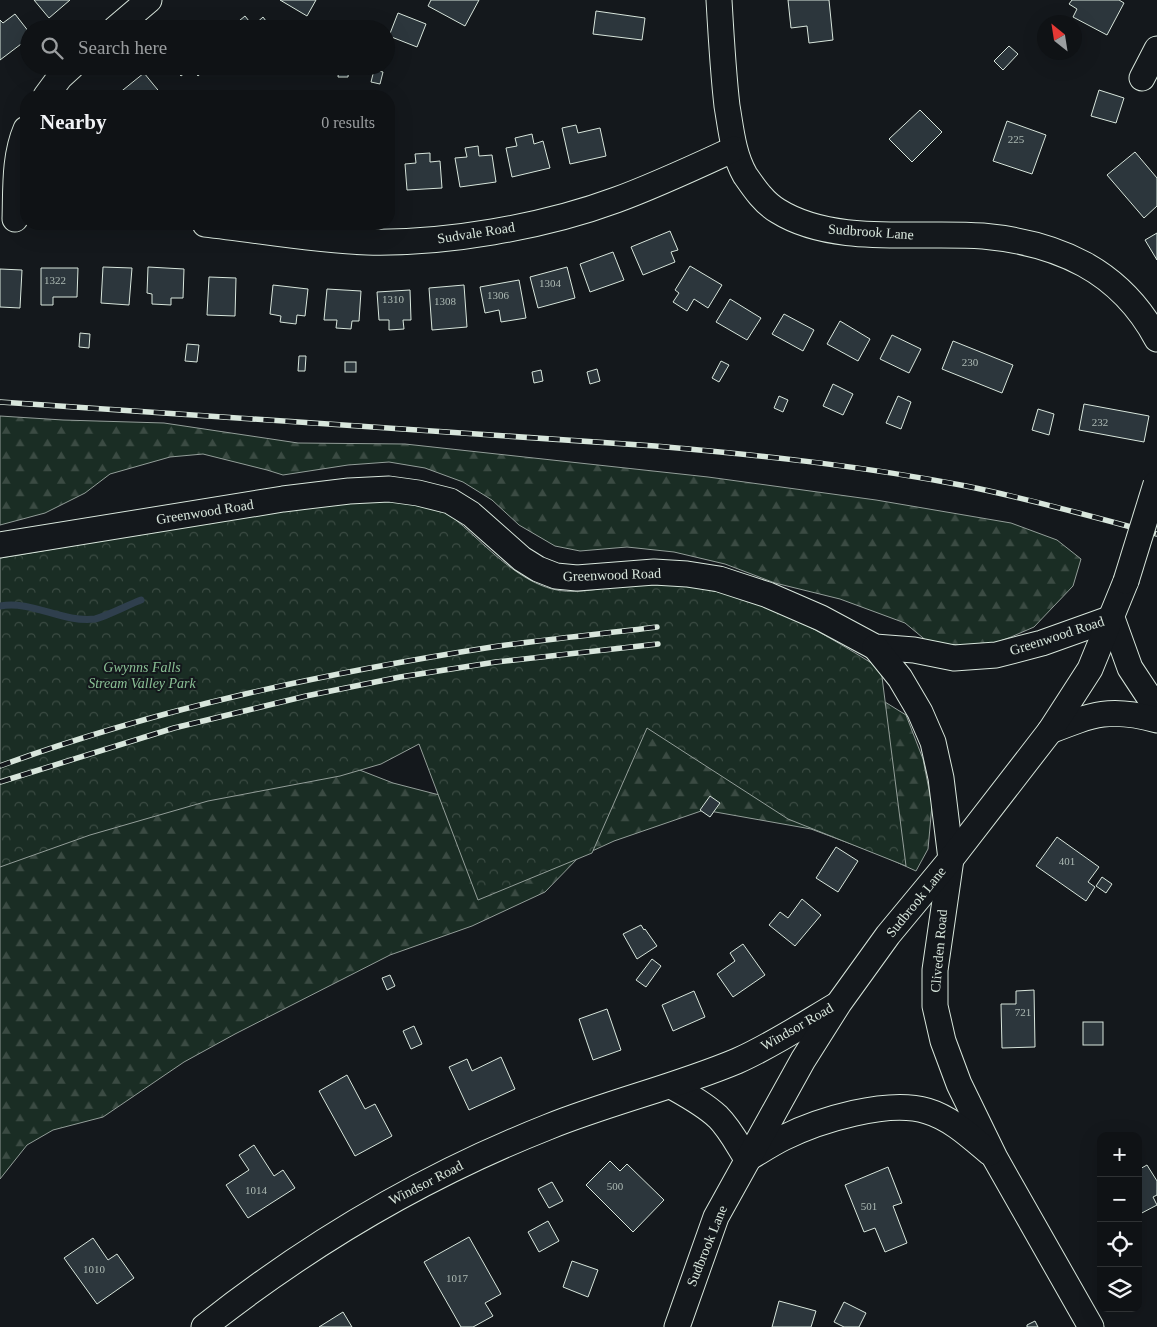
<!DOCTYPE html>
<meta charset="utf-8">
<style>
:root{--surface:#0f1215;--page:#1d2022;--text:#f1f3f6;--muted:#9b9ea0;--line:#2f3234}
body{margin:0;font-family:"Times New Roman",serif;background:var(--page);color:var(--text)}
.controls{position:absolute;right:15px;bottom:15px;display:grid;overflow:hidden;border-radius:10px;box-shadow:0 5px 20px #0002}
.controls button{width:45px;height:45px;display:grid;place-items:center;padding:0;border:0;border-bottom:1px solid var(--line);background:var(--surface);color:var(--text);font:25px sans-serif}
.compass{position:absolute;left:1037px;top:15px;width:45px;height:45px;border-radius:50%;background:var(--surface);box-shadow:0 5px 20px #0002;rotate:330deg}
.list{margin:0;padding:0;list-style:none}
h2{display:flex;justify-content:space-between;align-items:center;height:65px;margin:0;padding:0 20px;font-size:21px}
h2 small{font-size:16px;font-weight:400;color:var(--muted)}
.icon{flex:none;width:28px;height:28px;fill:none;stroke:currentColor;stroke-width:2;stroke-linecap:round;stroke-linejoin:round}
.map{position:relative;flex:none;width:1157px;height:1327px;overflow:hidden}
.search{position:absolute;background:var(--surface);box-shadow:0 5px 20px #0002;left:20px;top:20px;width:375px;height:55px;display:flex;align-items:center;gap:12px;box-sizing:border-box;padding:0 18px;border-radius:28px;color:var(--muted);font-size:19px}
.panel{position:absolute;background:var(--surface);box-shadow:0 5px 20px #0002;left:20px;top:90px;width:375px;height:140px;border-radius:20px}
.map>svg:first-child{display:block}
</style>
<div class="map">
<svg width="1157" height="1327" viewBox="0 0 1157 1327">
<defs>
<pattern id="forest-firs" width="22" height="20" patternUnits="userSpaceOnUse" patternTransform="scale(1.25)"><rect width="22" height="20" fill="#1a2d24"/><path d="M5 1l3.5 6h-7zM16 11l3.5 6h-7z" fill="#3b4b43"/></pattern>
<pattern id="park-crowns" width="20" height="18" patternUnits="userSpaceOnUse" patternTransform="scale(1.25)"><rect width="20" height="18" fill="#1a2d24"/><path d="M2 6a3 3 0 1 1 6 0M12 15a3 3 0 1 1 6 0" fill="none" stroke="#3b4b43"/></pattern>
</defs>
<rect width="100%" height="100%" fill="#14181c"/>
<!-- forest -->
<g fill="url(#forest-firs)" stroke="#939e99">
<polygon points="0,416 63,420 164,423 298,443 405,444 708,477 876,500 1011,523 1057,540 1081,559 1073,586 1034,627 1011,637 981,648 928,642 905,623 840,599 775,583 725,564 674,552 627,547 580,551 555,546 519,525 492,500 463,482 425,468 389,462 348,465 283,475 267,470 203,454 170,457 110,474 85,493 45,513 0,525"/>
<polygon points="864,689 906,715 923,759 932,805 928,849 916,871 881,855 811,829 704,810 614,841 579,857 545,892 472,926 390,955 235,1034 184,1062 103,1117 53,1130 27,1145 0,1179 0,821 339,762 393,783 451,798 634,699"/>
</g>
<!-- park -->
<path fill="url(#park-crowns)" stroke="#939e99" d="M 351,501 C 382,501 416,499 445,512 C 455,518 465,528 474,536 C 496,556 522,581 552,589 C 571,594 593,590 612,587 C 627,586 643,585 658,585 C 743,585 811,625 881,669 L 906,866 L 788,819 L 647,728 L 592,853 L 478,900 L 419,744 L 381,764 L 340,776 L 208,801 L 90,835 L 0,867 L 0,558 L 284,510 Z"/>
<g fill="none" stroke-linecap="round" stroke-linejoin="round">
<!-- stream -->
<path stroke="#2f3f4d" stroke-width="7" d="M 0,606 C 32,600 62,623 95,619 C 105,617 130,604 141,600"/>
</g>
<!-- building -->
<g fill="#2c363c" stroke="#d8e6dc">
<polygon points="34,0 70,0 49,18"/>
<polygon points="280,0 316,0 307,16"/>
<polygon points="431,0 479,0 465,26 428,6"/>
<polygon points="788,0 829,0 833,40 809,43 807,26 791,28"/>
<polygon points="1072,0 1119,0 1124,3 1107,35 1073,17 1077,9 1069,4"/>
<polygon points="596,11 645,18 642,40 593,34"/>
<polygon points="398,13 426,24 417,47 389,36"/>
<polygon points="15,14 29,32 29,38 0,60 0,20 3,23"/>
<polygon points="245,16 253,26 263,17 272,29 229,29"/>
<polygon points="1009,46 1018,54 1003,70 994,61"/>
<polygon points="172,66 209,66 198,76 191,68 181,76"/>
<polygon points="339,66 349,66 348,77 338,77"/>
<polygon points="374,70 383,72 380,84 371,82"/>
<polygon points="144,73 162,95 160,96 120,96 118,94"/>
<polygon points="1099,90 1124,98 1116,123 1091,116"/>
<polygon points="920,110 942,132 912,162 889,139"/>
<polygon points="1007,121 1046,135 1032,174 993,161"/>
<polygon points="576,125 578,133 600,128 606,156 570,164 562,128"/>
<polygon points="532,134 534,144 543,141 550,168 512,177 506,148 517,146 515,138"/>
<polygon points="478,146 479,156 492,155 496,182 460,187 455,158 467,157 465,148"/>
<polygon points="1135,152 1157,178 1157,206 1144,218 1107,175"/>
<polygon points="430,153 430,162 440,161 442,188 407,190 405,164 416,163 415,154"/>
<polygon points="670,231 678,250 671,252 675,262 643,275 631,247"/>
<polygon points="1157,233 1157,260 1145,240"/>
<polygon points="613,252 624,280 590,292 580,264"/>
<polygon points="690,266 722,285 708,308 694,299 687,311 673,302 679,293 675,290"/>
<polygon points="103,267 132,268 129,305 101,303"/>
<polygon points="148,267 184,269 183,298 171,298 171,305 152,304 152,294 147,293"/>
<polygon points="567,267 575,298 538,308 530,277"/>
<polygon points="41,268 78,268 77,297 53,297 53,305 41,305"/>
<polygon points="0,269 22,270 20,308 0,307"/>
<polygon points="209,277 236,278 235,316 207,315"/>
<polygon points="519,280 526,318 501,322 499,310 485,313 480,287"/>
<polygon points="273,285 308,289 305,316 297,315 296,324 280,322 281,316 270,314"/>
<polygon points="464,285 467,327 432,330 429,288"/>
<polygon points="327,289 361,291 359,321 352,321 351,329 336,328 337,320 324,320"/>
<polygon points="410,290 411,320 403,320 404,329 389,330 389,320 379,320 377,292"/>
<polygon points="730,299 761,318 747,340 716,322"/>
<polygon points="784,314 814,330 803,351 772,334"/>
<polygon points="840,321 870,339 858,361 827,344"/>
<polygon points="80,333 90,334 89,348 79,347"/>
<polygon points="892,335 921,349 909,373 880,359"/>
<polygon points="953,341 1013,365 1002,393 942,369"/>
<polygon points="187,344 199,345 197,362 185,361"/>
<polygon points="299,356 306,356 305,371 298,371"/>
<polygon points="721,361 729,365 719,382 712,378"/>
<rect x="345" y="362" width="11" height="10"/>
<polygon points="597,369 600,381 590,384 587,372"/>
<polygon points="541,370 543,381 534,383 532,372"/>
<polygon points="833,384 853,394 843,415 823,406"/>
<polygon points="779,396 788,400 783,412 774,408"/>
<polygon points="898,396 911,402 901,429 886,423"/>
<polygon points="1084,404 1149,416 1144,442 1079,430"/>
<polygon points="1038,409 1054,414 1049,435 1032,430"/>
<polygon points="710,796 720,803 710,817 700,810"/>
<polygon points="1057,837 1099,867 1088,882 1095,887 1086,901 1036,866"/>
<polygon points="836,847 858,861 838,892 816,878"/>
<polygon points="1102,877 1112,884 1106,893 1096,886"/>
<polygon points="802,899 821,915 795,946 769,925 780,912 788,918"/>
<polygon points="641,925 644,930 645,929 657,946 637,959 623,934"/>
<polygon points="743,944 765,975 733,997 717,974 735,961 730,953"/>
<polygon points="652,959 661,966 646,987 636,980"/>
<polygon points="390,975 395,986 387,990 382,978"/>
<polygon points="1034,990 1035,1047 1002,1048 1001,1004 1016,1004 1016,991"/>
<polygon points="694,991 705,1017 673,1031 662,1005"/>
<polygon points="607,1009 621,1050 593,1060 579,1019"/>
<rect x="1083" y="1022" width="20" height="23"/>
<polygon points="414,1026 422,1044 411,1049 403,1031"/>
<polygon points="501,1057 515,1089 469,1110 449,1067 467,1059 472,1071"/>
<polygon points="347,1075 365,1109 375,1104 392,1136 355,1156 319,1091"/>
<polygon points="254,1145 274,1176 283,1170 295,1188 248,1218 226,1185 249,1170 239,1155"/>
<polygon points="610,1161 620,1171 627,1164 664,1200 633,1232 586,1185"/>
<polygon points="1147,1165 1157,1181 1157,1195 1153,1197 1157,1205 1138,1215 1138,1170"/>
<polygon points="888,1167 902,1203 893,1206 907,1243 885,1252 875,1228 864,1232 845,1185"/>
<polygon points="552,1182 563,1201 549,1208 538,1189"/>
<polygon points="548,1221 559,1241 539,1252 528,1232"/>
<polygon points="469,1237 501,1294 485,1303 493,1316 473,1327 461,1327 424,1262"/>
<polygon points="93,1238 108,1260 117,1254 134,1278 97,1304 64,1258"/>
<polygon points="572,1261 598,1270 588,1297 563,1287"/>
<polygon points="779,1301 816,1311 811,1327 772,1327"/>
<polygon points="844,1302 866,1313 859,1327 844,1327 834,1322"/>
<polygon points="343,1312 352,1327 319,1327"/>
<polygon points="1035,1321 1038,1327 1027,1327 1027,1325"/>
</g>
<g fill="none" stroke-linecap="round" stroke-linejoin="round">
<defs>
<g id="minor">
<path d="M 719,0 C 721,35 723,71 727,106 C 731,129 733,154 745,175 C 754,188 764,203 778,211 C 834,246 919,231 983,236 C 1058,243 1120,270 1157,339"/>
<polyline points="115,29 149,0"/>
<polyline points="1142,78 1157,49"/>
<polyline points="46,96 60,77 72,66"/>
<path d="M 15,219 C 16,189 14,157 26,129"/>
<path d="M 205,224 C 259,230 312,240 367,242 C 444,244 543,227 616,200 C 657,185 695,167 734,149"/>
<polyline points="0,545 283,499 349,491 389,489 418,493 450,501 471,514 522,559 538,569 556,576 577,578 654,572 687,574 719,579 768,595 821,618 875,647 914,650 954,658 996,655 1042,643 1112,618"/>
<polyline points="1112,618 1130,668 1157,709"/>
<polyline points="875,647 900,678 920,712 933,742 941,778 951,859 935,970 935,1006 943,1041 959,1084 995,1158 1091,1327"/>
<path d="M 1050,731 C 1093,714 1111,707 1157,720"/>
<path d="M 671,1086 C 687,1095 704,1104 718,1117 C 730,1129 738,1145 747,1159 C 759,1152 771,1144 783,1138 C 819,1120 888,1099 927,1111 C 951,1118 971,1137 990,1153"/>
<path d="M 204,1327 C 309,1244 424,1176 548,1127 C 610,1102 675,1087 737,1061 C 771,1046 803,1025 835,1006"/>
<polyline points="677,1327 716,1217 803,1060 839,1003 888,935 951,859 1050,731 1090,669 1126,581"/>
</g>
</defs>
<!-- minor casing -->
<use href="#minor" stroke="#d8e6dc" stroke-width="27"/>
<!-- minor -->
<use href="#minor" stroke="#14181c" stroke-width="25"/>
<defs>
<g id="rail">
<path d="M 0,402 L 655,446 C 759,455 863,466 966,486 C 1030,499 1094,517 1157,534"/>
<path d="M 0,766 C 158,708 326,673 492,647 C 546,639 602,634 657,627"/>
<polyline points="0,782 174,728 306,696 400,677 496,662 658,644"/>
</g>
</defs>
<!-- rail casing -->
<use href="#rail" stroke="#d8e6dc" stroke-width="5.5"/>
<!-- rail -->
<use href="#rail" stroke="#14181c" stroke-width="4" stroke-dasharray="11" stroke-linecap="butt"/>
<defs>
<polyline id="minor-bridge" points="1126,581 1156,484"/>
</defs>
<!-- minor-bridge casing -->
<use href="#minor-bridge" stroke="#d8e6dc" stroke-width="27" stroke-linecap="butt"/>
<!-- minor-bridge -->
<use href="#minor-bridge" stroke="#14181c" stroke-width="25"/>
</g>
<g text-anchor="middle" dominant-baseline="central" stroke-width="4" stroke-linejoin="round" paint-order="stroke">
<!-- number labels -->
<g font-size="11" fill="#adbab4">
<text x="1016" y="139">225</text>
<text x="55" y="280">1322</text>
<text x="550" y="283">1304</text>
<text x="498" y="295">1306</text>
<text x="393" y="299">1310</text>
<text x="445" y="301">1308</text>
<text x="970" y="362">230</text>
<text x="1100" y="422">232</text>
<text x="1067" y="861">401</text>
<text x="1023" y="1012">721</text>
<text x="615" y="1186">500</text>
<text x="256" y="1190">1014</text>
<text x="869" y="1206">501</text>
<text x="94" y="1269">1010</text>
<text x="457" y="1278">1017</text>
</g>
<!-- street labels -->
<g font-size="14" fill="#d8e6dc" stroke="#14181c">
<text transform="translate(871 232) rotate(4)">Sudbrook Lane</text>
<text transform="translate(476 233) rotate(-9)">Sudvale Road</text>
<text transform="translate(205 512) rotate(-9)">Greenwood Road</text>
<text transform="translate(612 575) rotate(-2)">Greenwood Road</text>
<text transform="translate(1057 636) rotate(-18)">Greenwood Road</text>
<text transform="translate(916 902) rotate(-51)">Sudbrook Lane</text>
<text transform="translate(939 951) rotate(-85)">Cliveden Road</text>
<text transform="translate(797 1027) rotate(-30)">Windsor Road</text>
<text transform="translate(426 1183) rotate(-27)">Windsor Road</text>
<text transform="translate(707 1246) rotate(-68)">Sudbrook Lane</text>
</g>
<!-- park labels -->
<g font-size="14" font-style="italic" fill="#8ac095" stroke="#14181c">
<text x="142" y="667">Gwynns Falls<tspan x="142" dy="16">Stream Valley Park</tspan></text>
</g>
</g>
</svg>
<div class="controls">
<button>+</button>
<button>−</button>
<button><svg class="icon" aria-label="locate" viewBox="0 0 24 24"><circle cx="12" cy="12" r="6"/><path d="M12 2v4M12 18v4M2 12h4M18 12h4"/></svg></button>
<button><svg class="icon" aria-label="layers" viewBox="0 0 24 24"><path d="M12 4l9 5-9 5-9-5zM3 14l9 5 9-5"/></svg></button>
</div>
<svg class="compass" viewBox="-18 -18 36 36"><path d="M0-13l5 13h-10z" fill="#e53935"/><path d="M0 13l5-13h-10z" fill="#9b9ea0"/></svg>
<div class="search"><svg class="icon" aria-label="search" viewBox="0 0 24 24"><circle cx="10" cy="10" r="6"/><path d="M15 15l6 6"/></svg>Search here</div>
<section class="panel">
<h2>Nearby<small>0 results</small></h2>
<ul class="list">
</ul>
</section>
</div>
